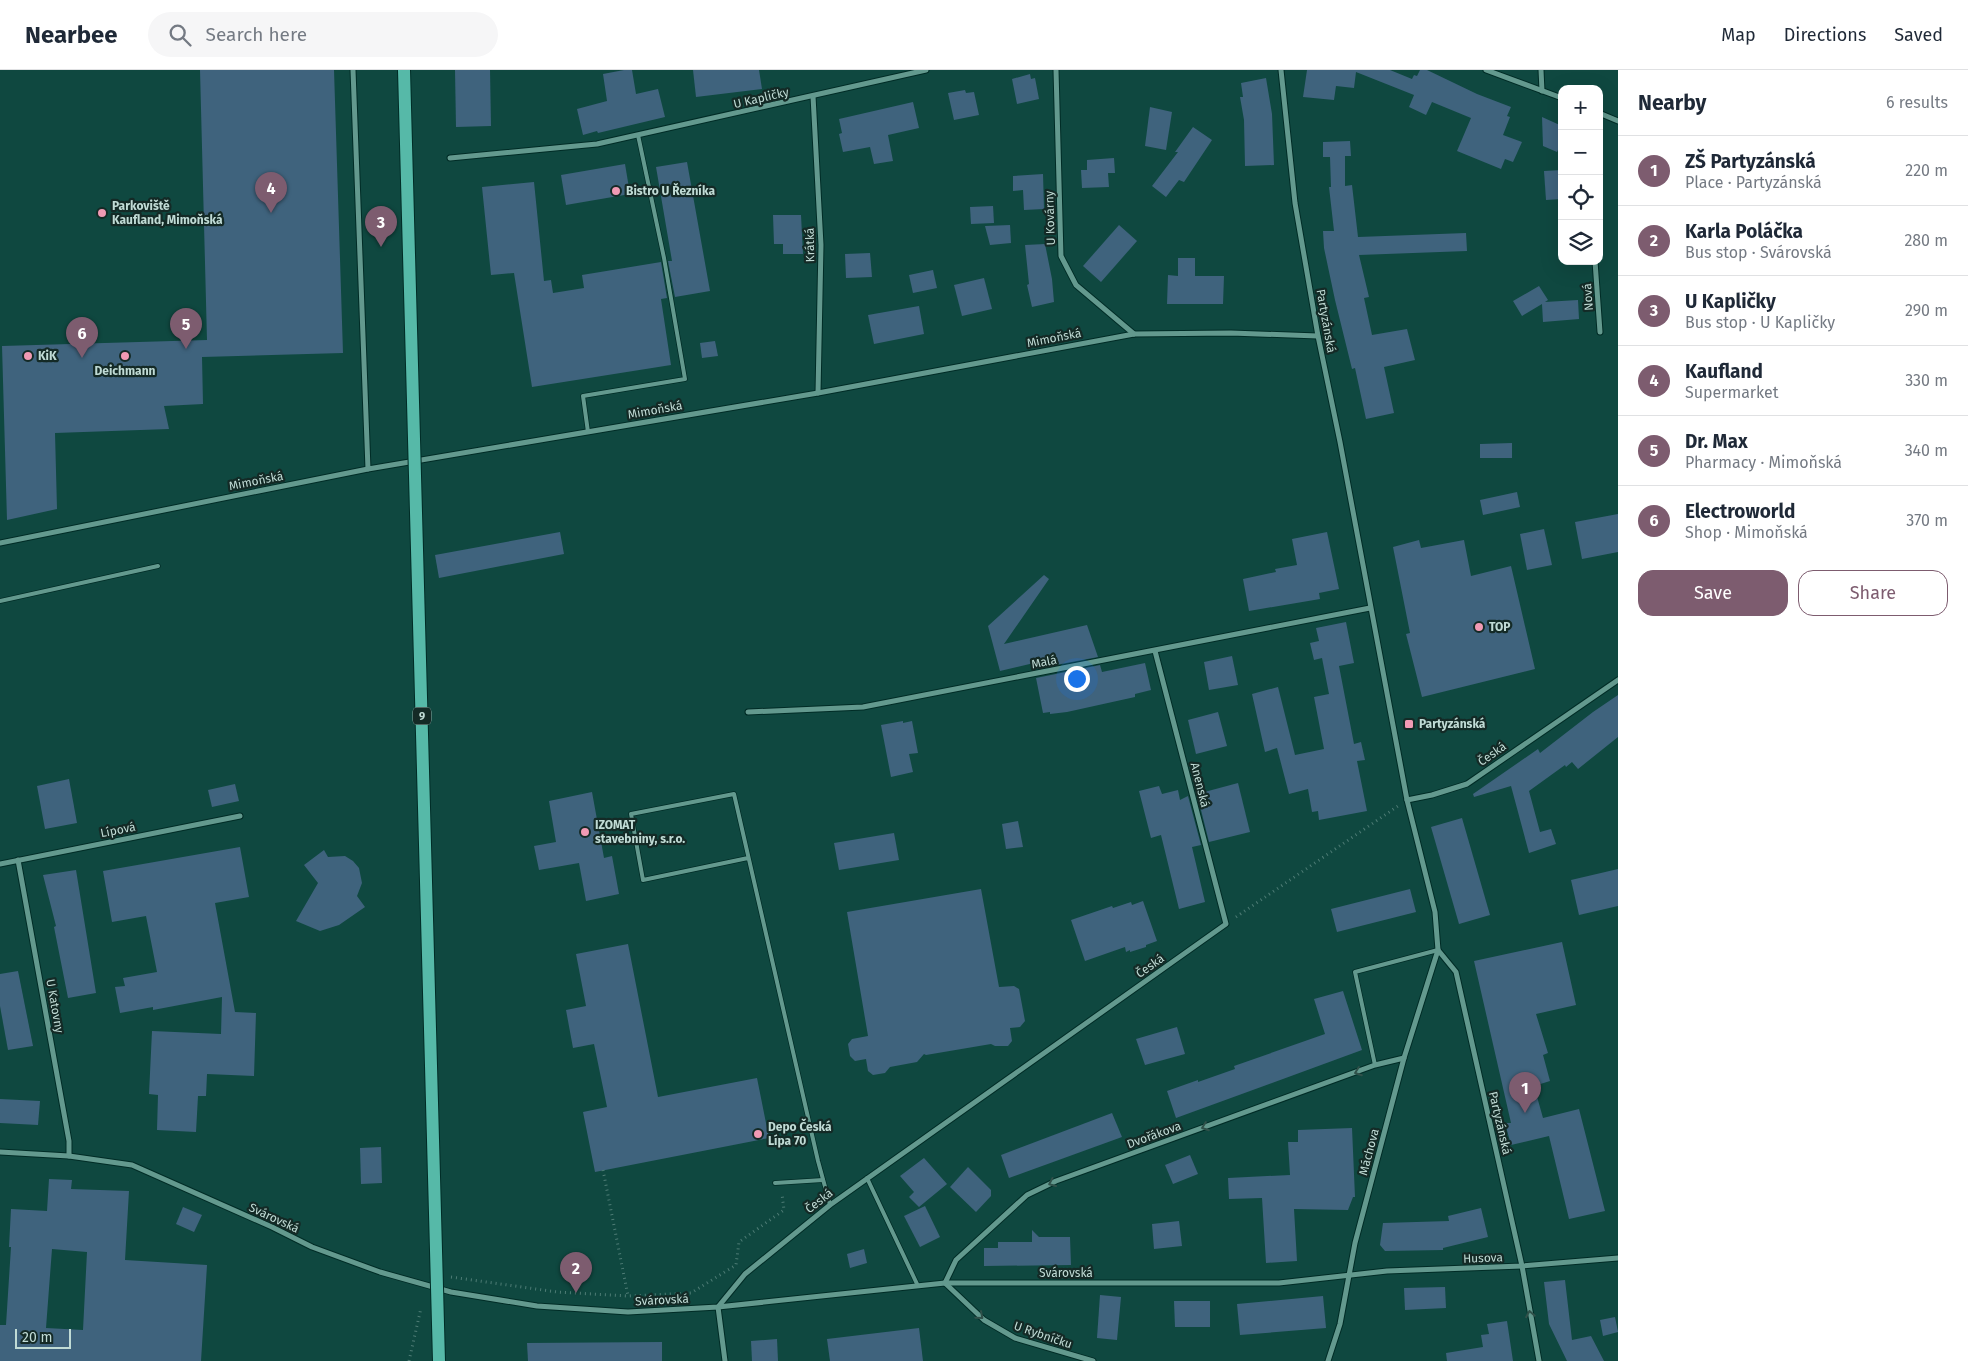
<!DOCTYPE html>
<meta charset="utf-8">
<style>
:root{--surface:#fff;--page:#f6f6f7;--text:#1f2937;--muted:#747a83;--line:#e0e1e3;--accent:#7d5c6f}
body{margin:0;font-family:"Fira Sans",sans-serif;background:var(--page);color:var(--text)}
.controls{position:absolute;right:15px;top:15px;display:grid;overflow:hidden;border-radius:10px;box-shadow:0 5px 20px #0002}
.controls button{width:45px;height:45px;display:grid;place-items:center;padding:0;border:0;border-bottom:1px solid var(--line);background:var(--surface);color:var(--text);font:25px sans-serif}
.scale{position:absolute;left:15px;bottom:12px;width:56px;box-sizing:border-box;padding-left:5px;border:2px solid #c0dbd5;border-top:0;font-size:14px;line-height:18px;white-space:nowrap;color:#c0dbd5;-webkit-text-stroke:4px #142a26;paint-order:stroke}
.you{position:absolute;left:1076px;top:608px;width:18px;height:18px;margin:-12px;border:4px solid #fff;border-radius:50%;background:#1a73e8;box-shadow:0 0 0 8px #1a73e833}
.badge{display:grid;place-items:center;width:32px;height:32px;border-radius:50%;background:var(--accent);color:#fff;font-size:16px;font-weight:700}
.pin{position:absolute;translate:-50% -41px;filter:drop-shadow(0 1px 2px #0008)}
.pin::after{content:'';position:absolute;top:26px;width:18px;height:15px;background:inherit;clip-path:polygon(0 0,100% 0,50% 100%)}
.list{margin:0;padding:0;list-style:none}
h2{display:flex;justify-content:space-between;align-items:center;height:65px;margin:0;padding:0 20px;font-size:21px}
h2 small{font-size:16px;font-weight:400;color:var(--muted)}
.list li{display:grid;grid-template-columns:32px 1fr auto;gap:15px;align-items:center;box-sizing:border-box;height:70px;padding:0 20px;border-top:1px solid var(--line)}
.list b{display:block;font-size:19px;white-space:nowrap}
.list p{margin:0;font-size:16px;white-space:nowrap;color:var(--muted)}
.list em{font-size:16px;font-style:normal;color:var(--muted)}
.actions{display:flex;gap:10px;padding:15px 20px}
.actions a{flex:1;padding:11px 0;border:1px solid var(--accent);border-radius:15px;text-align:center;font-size:18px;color:var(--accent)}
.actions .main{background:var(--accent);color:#fff}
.icon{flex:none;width:28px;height:28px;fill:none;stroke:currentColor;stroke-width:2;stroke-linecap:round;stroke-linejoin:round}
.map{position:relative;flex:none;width:1618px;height:1291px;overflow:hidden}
header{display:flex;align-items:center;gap:30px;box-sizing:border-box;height:70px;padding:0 25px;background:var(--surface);border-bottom:1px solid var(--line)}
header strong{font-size:24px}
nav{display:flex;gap:28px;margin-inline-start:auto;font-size:18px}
.search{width:350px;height:45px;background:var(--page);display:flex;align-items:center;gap:12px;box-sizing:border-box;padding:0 18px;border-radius:28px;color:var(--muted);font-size:19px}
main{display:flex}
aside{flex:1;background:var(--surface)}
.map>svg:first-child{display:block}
</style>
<header>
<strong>Nearbee</strong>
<div class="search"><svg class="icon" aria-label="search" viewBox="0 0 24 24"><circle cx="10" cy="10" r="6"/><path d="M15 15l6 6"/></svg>Search here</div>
<nav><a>Map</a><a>Directions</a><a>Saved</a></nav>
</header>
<main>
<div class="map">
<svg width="1618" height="1291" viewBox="0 0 1618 1291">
<rect width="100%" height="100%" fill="#0f4840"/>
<!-- building -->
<g fill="#3f637d" fill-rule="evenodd">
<polygon points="200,0 334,0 343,283 202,287 203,334 164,336 169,359 55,363 57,439 7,450 2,276 207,270"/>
<polygon points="455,0 490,0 491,56 456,57"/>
<polygon points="624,0 632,0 636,24 658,19 665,47 598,63 597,61 583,65 577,39 607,31 603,4"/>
<polygon points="693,0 759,0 762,19 696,27"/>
<polygon points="1307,0 1390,0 1412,9 1414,5 1417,6 1420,0 1427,0 1477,24 1511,37 1507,46 1510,47 1503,65 1522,72 1513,92 1505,89 1501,99 1457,81 1471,48 1432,32 1426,45 1409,37 1414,25 1356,2 1354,18 1336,16 1334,30 1303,27"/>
<polygon points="1030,4 1031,9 1035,8 1039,29 1017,34 1012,9"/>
<polygon points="1266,8 1272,44 1274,95 1245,96 1244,50 1240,27 1243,27 1241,13"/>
<polygon points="965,20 966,23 974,22 979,45 954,50 948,23"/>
<polygon points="913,32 919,58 888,65 893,91 874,94 870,77 843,82 839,64 842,63 839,49"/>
<polygon points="1150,37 1172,42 1166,80 1145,76"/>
<polygon points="1542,47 1562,56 1562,71 1557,82 1543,76"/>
<polygon points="1193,57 1212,70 1184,112 1179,110 1166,127 1152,116 1178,82 1175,82"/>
<polygon points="1350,71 1351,86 1345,86 1345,116 1352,115 1358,167 1466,163 1467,181 1359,185 1369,227 1364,228 1372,265 1407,259 1415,290 1384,297 1394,343 1366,349 1355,298 1352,299 1335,230 1324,178 1323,161 1334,161 1329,117 1331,117 1330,87 1323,87 1323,72"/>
<polygon points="1114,88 1115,103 1108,103 1109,117 1082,118 1081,100 1087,100 1087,90"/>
<polygon points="687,92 710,221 675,227 668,191 672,191 656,97"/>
<polygon points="625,94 630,124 566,135 561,105"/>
<polygon points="1562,100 1562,129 1546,130 1544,101"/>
<polygon points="1043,104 1044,139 1024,140 1023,120 1013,121 1013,106"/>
<polygon points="534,112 544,211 551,210 553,223 584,218 582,205 661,192 667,228 661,229 671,295 532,317 514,203 491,205 482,117"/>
<polygon points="993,136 994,153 971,154 970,137"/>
<polygon points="773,145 801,145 803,184 783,184 783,174 774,174"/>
<polygon points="1010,155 1011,173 990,175 985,156"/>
<polygon points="1119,155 1137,171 1101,212 1083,196"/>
<polygon points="1045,174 1052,209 1054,232 1032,237 1027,215 1029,214 1025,175"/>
<polygon points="870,183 872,207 846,208 845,184"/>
<polygon points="1178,188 1195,188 1195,206 1224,206 1223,234 1167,234 1168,205 1178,206"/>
<polygon points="933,200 937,218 913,223 909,205"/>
<polygon points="984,208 992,239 962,246 954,215"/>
<polygon points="1539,216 1548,230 1545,232 1578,230 1579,249 1543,252 1542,234 1522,246 1513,231"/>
<polygon points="919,236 924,264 874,274 868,245"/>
<polygon points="715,271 718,286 702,288 700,273"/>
<polygon points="1512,373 1512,388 1480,388 1480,374"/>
<polygon points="1517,422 1520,437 1483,445 1480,430"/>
<polygon points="1618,444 1618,482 1582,489 1575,452"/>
<polygon points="1544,459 1552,495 1527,500 1520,464"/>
<polygon points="560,462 564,484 439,508 435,485"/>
<polygon points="1327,462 1339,519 1319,523 1320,529 1249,541 1243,509 1276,502 1275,499 1297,495 1292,469"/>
<polygon points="1419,470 1421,478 1464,470 1471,506 1511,496 1535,599 1422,627 1406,564 1410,563 1393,477"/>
<polygon points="1044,505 1049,509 1004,574 1087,555 1098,587 1035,599 1034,593 1000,601 988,556"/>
<polygon points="1346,552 1354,593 1339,596 1354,674 1361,672 1365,690 1357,691 1367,741 1319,750 1318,741 1312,742 1308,719 1289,724 1277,678 1265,682 1252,624 1278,617 1295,685 1324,679 1314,627 1329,624 1322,588 1314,590 1310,573 1319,571 1316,558"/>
<polygon points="1232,586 1238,615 1209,620 1204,592"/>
<polygon points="1145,593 1151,620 1135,624 1135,627 1067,642 1050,644 1050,642 1043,643 1036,608 1100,595 1102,602"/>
<polygon points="1618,625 1618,667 1578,699 1572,692 1566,697 1565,695 1529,721 1540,762 1551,759 1556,774 1529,783 1511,716 1474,727 1473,724 1538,679 1540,683 1593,642"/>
<polygon points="1218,642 1227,676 1196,684 1188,650"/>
<polygon points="903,651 903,653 912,651 918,683 909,684 913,702 891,707 881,655"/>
<polygon points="69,709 77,753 45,759 37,716"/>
<polygon points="1238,713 1250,762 1209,772 1197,724"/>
<polygon points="235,714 239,731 212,737 208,720"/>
<polygon points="1159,716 1162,724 1178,720 1180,730 1188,726 1201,775 1192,777 1205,832 1179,839 1161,765 1151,768 1139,721"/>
<polygon points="592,722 604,788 612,786 619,824 586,831 579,793 539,800 534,776 556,772 549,731"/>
<polygon points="1462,748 1490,845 1459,854 1431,757"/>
<polygon points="1018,751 1023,777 1006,779 1002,754"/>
<polygon points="894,763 899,790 839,800 834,773"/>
<polygon points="240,777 249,827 215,833 235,942 256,943 254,1006 207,1004 206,1026 198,1026 196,1062 157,1060 158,1025 149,1024 152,961 221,964 222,927 153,940 153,937 120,943 115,917 125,916 123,908 157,902 146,846 112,852 103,801"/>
<polygon points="324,780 328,787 345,786 353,791 359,798 362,813 357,826 365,837 339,855 320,861 296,851 318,813 304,795"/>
<polygon points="1618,799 1618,836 1579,845 1571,810"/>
<polygon points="76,800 96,923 68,928 54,857 56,856 43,805"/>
<polygon points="981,819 999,917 1014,916 1019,919 1025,951 1020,957 1010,958 1012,971 1008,976 995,976 991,974 926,985 924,984 917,992 890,997 885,1003 873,1005 868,1001 866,989 855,991 850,986 848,974 852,969 868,966 847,842"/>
<polygon points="1410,819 1416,842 1337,862 1331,839"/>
<polygon points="1143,831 1157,871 1146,875 1146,877 1130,882 1130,880 1126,882 1125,877 1085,891 1071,850 1112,836 1113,838 1131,832 1132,835"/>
<polygon points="1562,872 1576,935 1536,944 1548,983 1543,985 1550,1011 1534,1016 1543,1048 1579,1039 1605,1141 1569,1149 1549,1066 1511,1075 1505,1053 1511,1053 1474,891"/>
<polygon points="628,874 658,1027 757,1008 769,1068 595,1102 583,1042 607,1037 594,974 573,978 566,940 586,936 576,884"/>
<polygon points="18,901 33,976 8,980 0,936 0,904"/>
<polygon points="1343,921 1362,980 1176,1048 1167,1021 1198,1010 1198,1012 1235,999 1234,996 1325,964 1314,929"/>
<polygon points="1177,957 1185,984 1145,995 1136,969"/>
<polygon points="0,1029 40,1031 38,1055 0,1053"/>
<polygon points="1112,1043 1122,1067 1009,1108 1001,1085"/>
<polygon points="1352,1058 1355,1127 1353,1127 1348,1140 1294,1139 1297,1191 1266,1193 1262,1128 1229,1129 1228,1108 1290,1105 1288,1072 1298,1072 1298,1060"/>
<polygon points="381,1077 382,1113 361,1114 360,1078"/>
<polygon points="1190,1085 1198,1104 1173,1114 1165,1095"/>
<polygon points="924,1088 947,1114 919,1137 909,1127 914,1122 900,1106"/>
<polygon points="968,1097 991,1120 991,1126 976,1142 950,1117"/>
<path d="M 49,1109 L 72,1110 L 71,1119 L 129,1121 L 125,1190 L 207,1195 L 201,1291 L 0,1291 L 0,1255 L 6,1255 L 11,1177 L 9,1177 L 11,1139 L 47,1141 ZM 52,1179 L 87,1182 L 83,1260 L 46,1258 Z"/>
<polygon points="925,1136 940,1167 920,1177 904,1146"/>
<polygon points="183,1137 202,1145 194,1162 176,1154"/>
<polygon points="1481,1138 1488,1167 1443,1178 1443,1180 1385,1181 1380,1175 1383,1153 1449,1151 1448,1146"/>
<polygon points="1179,1151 1182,1176 1154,1179 1152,1154"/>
<polygon points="1032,1160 1039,1167 1070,1167 1071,1195 984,1196 984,1178 998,1178 998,1172 1032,1172"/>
<polygon points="864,1179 867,1193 850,1198 847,1184"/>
<polygon points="1565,1210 1572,1270 1591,1266 1604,1291 1567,1291 1549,1254 1544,1212"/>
<polygon points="1445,1217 1446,1238 1405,1240 1404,1218"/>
<polygon points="1100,1225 1121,1227 1117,1270 1097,1268"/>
<polygon points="1323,1226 1326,1258 1240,1265 1237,1234"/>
<polygon points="1174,1231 1210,1231 1210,1257 1175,1257"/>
<polygon points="1615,1247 1618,1262 1603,1266 1600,1250"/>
<polygon points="1507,1251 1513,1291 1447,1291 1446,1283 1483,1277 1481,1265 1489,1264 1487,1254"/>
<polygon points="919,1258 923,1291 830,1291 827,1269"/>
<polygon points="777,1269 778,1291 752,1291 751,1271"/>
<polygon points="662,1272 662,1291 528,1291 527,1273"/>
</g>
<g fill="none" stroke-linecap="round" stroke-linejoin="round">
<defs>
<g id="lane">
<polyline points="588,362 583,326 685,309 664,188 638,65"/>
<polyline points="0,531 158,496"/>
<polyline points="748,788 643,810 631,744 734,724 818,1091 830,1135"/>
<polyline points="1375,995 1355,902 1438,880"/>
<polyline points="867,1108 918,1216"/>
<polyline points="775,1113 823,1110"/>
</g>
<g id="street">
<polyline points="353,0 368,399"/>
<polyline points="1056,0 1061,186 1076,215 1134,264"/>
<polyline points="1281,0 1295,133 1318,266 1340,372 1407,730 1435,842 1438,880 1456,902 1522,1196 1539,1291"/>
<polyline points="1486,0 1562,28"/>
<polyline points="1541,0 1542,21"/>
<polyline points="813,26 821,175 818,323"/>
<polyline points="1599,43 1618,51"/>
<polyline points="450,88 597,74 926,0"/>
<polyline points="1595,191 1600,262"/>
<polyline points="0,473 368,399 818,323 1134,264 1231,263 1318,266"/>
<polyline points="748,642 863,637 1370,538"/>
<polyline points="1407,730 1432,725 1467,714 1618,610"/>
<polyline points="18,790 69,1071 69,1086"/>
<polyline points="0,794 240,746"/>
<polyline points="0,1082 69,1086 132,1095 272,1157 312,1177 380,1202 451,1222 537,1236 628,1242 718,1237 945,1213 1279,1213 1387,1201 1522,1196 1618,1188"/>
<polyline points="945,1213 956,1190 1027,1125 1056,1111 1375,995 1404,988"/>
<polyline points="945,1213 984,1250 1015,1268 1093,1291"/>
<polyline points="718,1237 745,1204 830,1135 1226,854 1155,581"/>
<polyline points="718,1237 725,1291"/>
<polyline points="1328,1291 1340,1254 1355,1173 1404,988 1438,880"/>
</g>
</defs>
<!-- lane casing -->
<use href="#lane" stroke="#002c26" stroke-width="5.5"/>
<!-- street casing -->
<use href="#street" stroke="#002c26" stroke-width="7"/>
<!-- path -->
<g stroke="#4e7c75" stroke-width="3" stroke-dasharray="1 4" stroke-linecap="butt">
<polyline points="1236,847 1398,736"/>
<polyline points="603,1100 628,1226"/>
<polyline points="451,1207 557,1222 628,1226 691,1223 736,1195 739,1172 784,1140 782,1124"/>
<polyline points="409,1291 421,1238"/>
</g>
<!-- lane -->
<use href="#lane" stroke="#63998e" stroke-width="4"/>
<!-- street -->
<use href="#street" stroke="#63998e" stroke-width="5"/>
<defs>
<polyline id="primary-bridge" points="404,0 439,1291"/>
</defs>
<!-- primary-bridge casing -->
<use href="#primary-bridge" stroke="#002c26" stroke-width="14" stroke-linecap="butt"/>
<!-- primary-bridge -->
<use href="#primary-bridge" stroke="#56b9a8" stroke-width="12"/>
</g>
<!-- one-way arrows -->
<defs><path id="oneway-chevron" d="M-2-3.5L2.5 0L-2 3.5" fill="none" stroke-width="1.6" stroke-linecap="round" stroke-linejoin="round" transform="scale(1.25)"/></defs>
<g stroke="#30514a">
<use href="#oneway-chevron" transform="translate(1358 1002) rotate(160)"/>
<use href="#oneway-chevron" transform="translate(1205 1057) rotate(160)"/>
<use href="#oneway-chevron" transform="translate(1052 1113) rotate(156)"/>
<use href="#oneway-chevron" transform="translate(1530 1244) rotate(-100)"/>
<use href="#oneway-chevron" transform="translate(980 1246) rotate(41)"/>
</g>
<!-- markers -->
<g fill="#f19ab4" stroke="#142a26" stroke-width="2">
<circle cx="616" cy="121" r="5"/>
<circle cx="102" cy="143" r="5"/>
<circle cx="28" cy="286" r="5"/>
<circle cx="125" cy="286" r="5"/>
<circle cx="1479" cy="557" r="5"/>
<rect x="1404" y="649" width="10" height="10" rx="2.5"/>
<circle cx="585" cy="762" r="5"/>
<circle cx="758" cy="1064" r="5"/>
</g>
<g text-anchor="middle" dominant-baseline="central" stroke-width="4.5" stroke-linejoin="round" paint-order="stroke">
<!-- shield labels -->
<rect fill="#142a26" stroke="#8ca6a0" stroke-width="1" x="413" y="637.5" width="18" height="17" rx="4"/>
<g font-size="11" font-weight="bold" fill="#c0dbd5">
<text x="422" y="646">9</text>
</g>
<!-- street labels -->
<g font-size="12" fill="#c0dbd5" stroke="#142a26">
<text transform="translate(761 28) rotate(-13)">U Kapličky</text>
<text transform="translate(1050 148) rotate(-92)">U Kovárny</text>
<text transform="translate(810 175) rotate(-91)">Krátká</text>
<text transform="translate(1588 227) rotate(-94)">Nová</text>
<text transform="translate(1326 251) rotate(80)">Partyzánská</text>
<text transform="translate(1054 268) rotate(-11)">Mimoňská</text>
<text transform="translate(655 340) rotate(-10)">Mimoňská</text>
<text transform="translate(256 411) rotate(-11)">Mimoňská</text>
<text transform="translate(1044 592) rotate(-11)">Malá</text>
<text transform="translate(1492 684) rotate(-35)">Česká</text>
<text transform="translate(1200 715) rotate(76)">Anenská</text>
<text transform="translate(118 760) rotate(-11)">Lípová</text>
<text transform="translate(1150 896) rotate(-35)">Česká</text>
<text transform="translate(55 936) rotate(80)">U Katovny</text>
<text transform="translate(1500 1053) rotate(77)">Partyzánská</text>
<text transform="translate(1154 1065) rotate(-20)">Dvořákova</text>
<text transform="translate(1369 1082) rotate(-75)">Máchova</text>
<text transform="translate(819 1131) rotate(-38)">Česká</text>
<text transform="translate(274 1148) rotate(25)">Svárovská</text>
<text transform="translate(1483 1188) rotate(-2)">Husova</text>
<text x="1066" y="1203">Svárovská</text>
<text transform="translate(662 1230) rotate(-3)">Svárovská</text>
<text transform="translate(1043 1265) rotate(19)">U Rybníčku</text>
</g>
<!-- poi labels -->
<g font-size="12" font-weight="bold" fill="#c0dbd5" stroke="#142a26" text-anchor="start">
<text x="626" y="121">Bistro U Řezníka</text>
<text x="112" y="136">Parkoviště<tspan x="112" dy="14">Kaufland, Mimoňská</tspan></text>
<text x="38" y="286">KiK</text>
<text x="125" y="301" text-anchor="middle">Deichmann</text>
<text x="1489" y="557">TOP</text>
<text x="1419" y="654">Partyzánská</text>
<text x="595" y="755">IZOMAT<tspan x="595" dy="14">stavebniny, s.r.o.</tspan></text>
<text x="768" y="1057">Depo Česká<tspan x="768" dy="14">Lípa 70</tspan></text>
</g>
</g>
</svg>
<div class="controls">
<button>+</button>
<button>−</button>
<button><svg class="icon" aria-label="locate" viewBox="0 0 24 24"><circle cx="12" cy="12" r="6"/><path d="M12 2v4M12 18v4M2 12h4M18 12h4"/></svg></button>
<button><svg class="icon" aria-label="layers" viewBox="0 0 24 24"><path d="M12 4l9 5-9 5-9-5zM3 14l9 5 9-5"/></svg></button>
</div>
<div class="scale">20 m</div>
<div class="you"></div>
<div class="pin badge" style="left:1525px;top:1043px">1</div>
<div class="pin badge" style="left:576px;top:1223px">2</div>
<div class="pin badge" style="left:381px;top:177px">3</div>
<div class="pin badge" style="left:271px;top:143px">4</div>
<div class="pin badge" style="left:186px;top:279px">5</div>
<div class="pin badge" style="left:82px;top:288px">6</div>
</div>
<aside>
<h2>Nearby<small>6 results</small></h2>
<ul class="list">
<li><span class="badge">1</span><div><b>ZŠ Partyzánská</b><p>Place · Partyzánská</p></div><em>220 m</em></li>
<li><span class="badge">2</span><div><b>Karla Poláčka</b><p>Bus stop · Svárovská</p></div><em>280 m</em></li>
<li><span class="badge">3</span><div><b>U Kapličky</b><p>Bus stop · U Kapličky</p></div><em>290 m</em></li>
<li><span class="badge">4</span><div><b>Kaufland</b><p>Supermarket</p></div><em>330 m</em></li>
<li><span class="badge">5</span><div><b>Dr. Max</b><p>Pharmacy · Mimoňská</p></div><em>340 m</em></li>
<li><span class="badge">6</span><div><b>Electroworld</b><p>Shop · Mimoňská</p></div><em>370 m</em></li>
</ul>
<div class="actions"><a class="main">Save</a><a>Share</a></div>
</aside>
</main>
